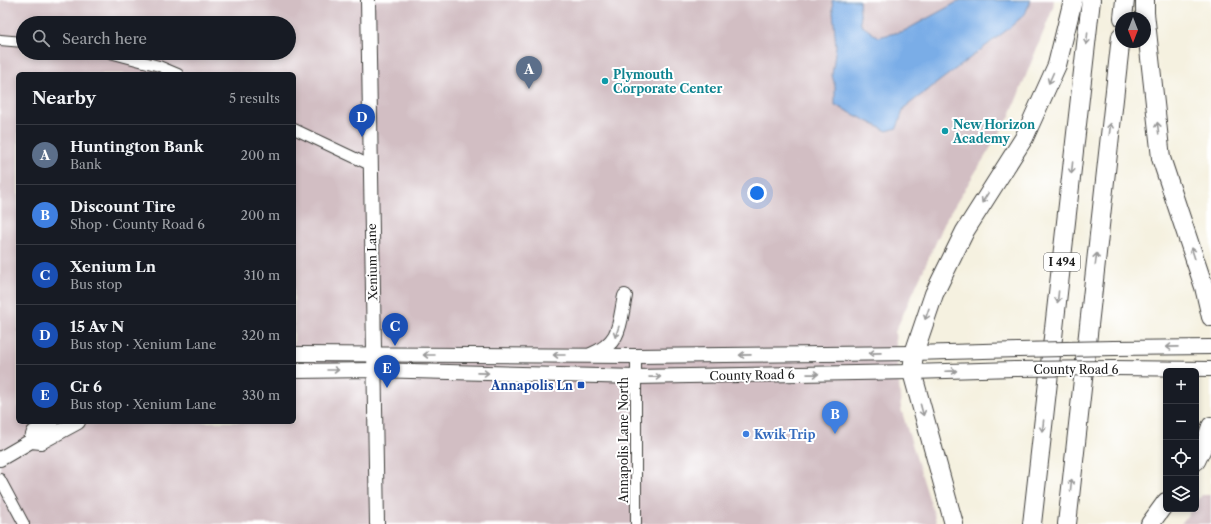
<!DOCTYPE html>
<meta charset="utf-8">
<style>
:root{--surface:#171b24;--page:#20242c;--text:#f1f3f6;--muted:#9ea1a6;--line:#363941;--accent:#d690ce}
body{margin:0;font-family:"Libre Caslon Text",serif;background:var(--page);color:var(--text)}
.controls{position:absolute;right:12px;bottom:12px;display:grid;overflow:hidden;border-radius:6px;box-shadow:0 2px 6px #0003}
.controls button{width:36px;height:36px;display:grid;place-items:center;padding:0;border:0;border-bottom:1px solid var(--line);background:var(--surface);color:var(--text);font:20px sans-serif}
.compass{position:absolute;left:1115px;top:12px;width:36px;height:36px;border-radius:50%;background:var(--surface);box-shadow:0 2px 6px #0003;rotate:180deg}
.you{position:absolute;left:757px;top:193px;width:14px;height:14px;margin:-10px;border:3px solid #fff;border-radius:50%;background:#1a73e8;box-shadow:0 0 0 6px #1a73e833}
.badge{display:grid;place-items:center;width:26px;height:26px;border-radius:50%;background:var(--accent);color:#fff;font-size:13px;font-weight:700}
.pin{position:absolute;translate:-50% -33px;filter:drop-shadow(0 1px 2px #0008)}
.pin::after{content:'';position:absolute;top:21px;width:14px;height:12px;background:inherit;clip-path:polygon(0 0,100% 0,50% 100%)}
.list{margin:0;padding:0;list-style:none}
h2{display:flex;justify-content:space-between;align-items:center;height:52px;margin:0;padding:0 16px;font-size:17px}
h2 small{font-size:13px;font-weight:400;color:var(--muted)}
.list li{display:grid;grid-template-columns:26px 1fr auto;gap:12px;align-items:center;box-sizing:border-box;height:60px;padding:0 16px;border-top:1px solid var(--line)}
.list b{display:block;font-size:15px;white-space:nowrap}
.list p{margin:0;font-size:13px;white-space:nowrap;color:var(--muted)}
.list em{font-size:13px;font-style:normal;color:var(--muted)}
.icon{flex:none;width:22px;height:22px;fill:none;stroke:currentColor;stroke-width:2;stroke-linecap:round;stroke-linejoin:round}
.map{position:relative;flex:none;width:1211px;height:524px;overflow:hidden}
.search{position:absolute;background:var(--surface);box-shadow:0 2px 6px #0003;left:16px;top:16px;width:280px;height:44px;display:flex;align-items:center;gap:10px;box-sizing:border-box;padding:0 14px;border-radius:22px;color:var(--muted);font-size:15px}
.panel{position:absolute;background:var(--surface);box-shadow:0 2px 6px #0003;left:16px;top:72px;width:280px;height:352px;border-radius:6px}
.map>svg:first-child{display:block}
</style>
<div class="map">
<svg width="1211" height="524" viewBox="0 0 1211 524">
<rect width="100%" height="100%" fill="#fff"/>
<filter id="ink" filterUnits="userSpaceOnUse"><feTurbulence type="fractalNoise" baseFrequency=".025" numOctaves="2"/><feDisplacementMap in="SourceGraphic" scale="8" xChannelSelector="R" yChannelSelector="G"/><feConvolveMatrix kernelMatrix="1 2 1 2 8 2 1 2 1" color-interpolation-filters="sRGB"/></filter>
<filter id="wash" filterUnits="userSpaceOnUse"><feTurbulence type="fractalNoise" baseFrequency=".012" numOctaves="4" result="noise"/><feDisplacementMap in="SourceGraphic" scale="16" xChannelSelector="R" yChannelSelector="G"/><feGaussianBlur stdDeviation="0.9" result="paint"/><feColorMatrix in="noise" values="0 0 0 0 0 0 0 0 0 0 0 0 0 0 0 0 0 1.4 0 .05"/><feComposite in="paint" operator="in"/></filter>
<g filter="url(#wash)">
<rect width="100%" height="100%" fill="#f5f1e0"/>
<!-- industrial -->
<g fill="#d2bec3" fill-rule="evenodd">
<path d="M 0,0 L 1054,0 L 1053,8 L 1009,118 L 947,218 L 895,332 L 901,409 L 937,524 L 0,524 ZM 23,23 L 289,23 L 289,53 L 23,53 ZM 18,74 L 294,74 L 294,422 L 18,422 Z"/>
<polygon points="1202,495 1211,495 1211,524 1181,524 1192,509 1196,509 1196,503"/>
</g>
<!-- water -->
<polygon fill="#7aade7" stroke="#4b6482" points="832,0 859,0 861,25 878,37 904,31 961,0 1031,0 1025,14 1007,30 904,108 897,128 887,131 835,105 835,86 832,75 836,46"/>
</g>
<g filter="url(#ink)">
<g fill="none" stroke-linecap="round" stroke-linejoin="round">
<defs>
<g id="minor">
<polyline points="0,40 23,42"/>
<polyline points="110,53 159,66 178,74"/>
<polyline points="294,129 370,165"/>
<polyline points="636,356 636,524"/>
<polyline points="0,479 24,524"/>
</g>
<g id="secondary">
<polyline points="368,0 377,524"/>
<polyline points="1114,348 1211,347"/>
<polyline points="294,354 636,356 914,353 1018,350"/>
<path d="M 591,355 C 622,342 619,324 625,296"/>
<polyline points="1113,368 1211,369"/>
<polyline points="294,371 374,370 636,377 912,372 1015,369"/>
<polyline points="31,441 34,432 52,422"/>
<polyline points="0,459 31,441 41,442 78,422"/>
</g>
<g id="motorway">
<polyline points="1145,0 1145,13 1161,158 1204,287 1211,317"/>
<polyline points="1123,18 1125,0"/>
<polyline points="1196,461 1207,438 1211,426"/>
<polyline points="954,524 912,372 914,353 934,294 965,231 1024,138 1057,65 1073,0"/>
<polyline points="1032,524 1091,0"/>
<polyline points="1067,524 1121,36"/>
<polyline points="1150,524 1166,502"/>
</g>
</defs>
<!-- minor casing -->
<use href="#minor" stroke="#3d3c39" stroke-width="12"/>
<!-- secondary casing -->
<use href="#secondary" stroke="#3d3c39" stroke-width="16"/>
<!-- motorway casing -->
<use href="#motorway" stroke="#3d3c39" stroke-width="20"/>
<!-- minor -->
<use href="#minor" stroke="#fff" stroke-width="10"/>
<!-- secondary -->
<use href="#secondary" stroke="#fff" stroke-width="14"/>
<!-- motorway -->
<use href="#motorway" stroke="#fff" stroke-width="18"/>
<defs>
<g id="secondary-bridge">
<polyline points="1018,350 1114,348"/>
<polyline points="1015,369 1113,368"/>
</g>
</defs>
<!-- secondary-bridge casing -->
<use href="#secondary-bridge" stroke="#3d3c39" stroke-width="16" stroke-linecap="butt"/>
<!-- secondary-bridge -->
<use href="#secondary-bridge" stroke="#fff" stroke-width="14"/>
</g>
<!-- one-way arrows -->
<defs><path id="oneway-shaft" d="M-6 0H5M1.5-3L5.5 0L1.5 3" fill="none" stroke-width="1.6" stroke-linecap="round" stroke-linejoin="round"/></defs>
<g stroke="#999">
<use href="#oneway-shaft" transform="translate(1087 39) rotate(96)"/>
<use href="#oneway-shaft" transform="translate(1051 78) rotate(114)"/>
<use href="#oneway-shaft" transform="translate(1158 128) rotate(-97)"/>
<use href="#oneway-shaft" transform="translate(1110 129) rotate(-83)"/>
<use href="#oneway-shaft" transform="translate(1072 168) rotate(96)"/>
<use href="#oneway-shaft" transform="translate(985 198) rotate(122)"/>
<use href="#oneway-shaft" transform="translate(1193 253) rotate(-108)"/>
<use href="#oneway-shaft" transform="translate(1096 259) rotate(-83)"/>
<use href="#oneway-shaft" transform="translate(1058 297) rotate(96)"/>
<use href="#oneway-shaft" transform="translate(927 314) rotate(109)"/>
<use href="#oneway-shaft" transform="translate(617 332) rotate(109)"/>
<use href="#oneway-shaft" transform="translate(1172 347) rotate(179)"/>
<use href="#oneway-shaft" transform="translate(875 353) rotate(179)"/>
<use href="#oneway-shaft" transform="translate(429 355) rotate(-180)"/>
<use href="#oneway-shaft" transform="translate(559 355) rotate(-180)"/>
<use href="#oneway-shaft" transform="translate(745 355) rotate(179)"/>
<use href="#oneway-shaft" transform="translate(333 370)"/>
<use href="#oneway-shaft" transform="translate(951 371) rotate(-2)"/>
<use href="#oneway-shaft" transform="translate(483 373) rotate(1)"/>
<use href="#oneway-shaft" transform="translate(813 374) rotate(-1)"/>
<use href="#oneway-shaft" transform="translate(655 377) rotate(-1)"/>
<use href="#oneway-shaft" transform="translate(922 410) rotate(75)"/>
<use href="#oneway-shaft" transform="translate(1043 426) rotate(96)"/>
<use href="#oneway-shaft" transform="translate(1071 485) rotate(-84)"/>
</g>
</g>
<!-- markers -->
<g fill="#0f9aa8" stroke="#fff" stroke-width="1.5">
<circle cx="605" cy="81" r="4"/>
<circle cx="945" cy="131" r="4"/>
</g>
<rect fill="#1a4fb4" stroke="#fff" stroke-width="1.5" x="577" y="381" width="8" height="8" rx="2"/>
<circle fill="#3f7fe0" stroke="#fff" stroke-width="1.5" cx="746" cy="434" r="4"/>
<g text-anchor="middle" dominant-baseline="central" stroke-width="4" stroke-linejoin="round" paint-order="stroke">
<!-- shield labels -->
<rect fill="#fff" stroke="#606060" stroke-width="1" x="1044" y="253" width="36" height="18" rx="3"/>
<g font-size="11" font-weight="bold" fill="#1c1c1c">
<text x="1062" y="262">I 494</text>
</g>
<!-- culture labels -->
<g font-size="12" font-weight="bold" fill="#0d838f" stroke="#fff" text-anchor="start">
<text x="613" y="74">Plymouth<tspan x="613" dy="14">Corporate Center</tspan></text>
<text x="953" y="124">New Horizon<tspan x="953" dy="14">Academy</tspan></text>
</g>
<!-- street labels -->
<g font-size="12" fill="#1c1c1c" stroke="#fff">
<text transform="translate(372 262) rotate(-91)">Xenium Lane</text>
<text x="1076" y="369">County Road 6</text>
<text transform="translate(752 375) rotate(-1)">County Road 6</text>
<text transform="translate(623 440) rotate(-90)">Annapolis Lane North</text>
</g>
<!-- transit labels -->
<g font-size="12" font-weight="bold" fill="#164399" stroke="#fff" text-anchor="end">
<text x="573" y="385">Annapolis Ln</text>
</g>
<!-- shop labels -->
<g font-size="12" font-weight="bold" fill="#366cbe" stroke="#fff" text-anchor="start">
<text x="754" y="434">Kwik Trip</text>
</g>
</g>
</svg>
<div class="controls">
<button>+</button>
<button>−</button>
<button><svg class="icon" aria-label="locate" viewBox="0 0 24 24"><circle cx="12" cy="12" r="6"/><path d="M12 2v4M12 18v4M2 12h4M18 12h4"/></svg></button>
<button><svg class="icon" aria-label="layers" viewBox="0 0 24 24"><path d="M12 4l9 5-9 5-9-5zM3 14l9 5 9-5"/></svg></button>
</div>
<svg class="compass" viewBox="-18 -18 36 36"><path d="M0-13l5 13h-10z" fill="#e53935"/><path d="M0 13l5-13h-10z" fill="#9ea1a6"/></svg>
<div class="you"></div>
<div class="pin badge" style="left:529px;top:89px;background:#5c6f8a">A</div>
<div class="pin badge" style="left:835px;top:434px;background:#3f7fe0">B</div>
<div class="pin badge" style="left:395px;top:346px;background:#1a4fb4">C</div>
<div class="pin badge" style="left:362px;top:137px;background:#1a4fb4">D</div>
<div class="pin badge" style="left:387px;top:388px;background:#1a4fb4">E</div>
<div class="search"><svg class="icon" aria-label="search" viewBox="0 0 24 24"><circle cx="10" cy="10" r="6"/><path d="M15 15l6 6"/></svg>Search here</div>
<section class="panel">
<h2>Nearby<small>5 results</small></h2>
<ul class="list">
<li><span class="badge" style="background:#5c6f8a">A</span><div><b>Huntington Bank</b><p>Bank</p></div><em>200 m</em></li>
<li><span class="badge" style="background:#3f7fe0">B</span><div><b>Discount Tire</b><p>Shop · County Road 6</p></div><em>200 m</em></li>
<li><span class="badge" style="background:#1a4fb4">C</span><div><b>Xenium Ln</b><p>Bus stop</p></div><em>310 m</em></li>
<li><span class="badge" style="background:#1a4fb4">D</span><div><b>15 Av N</b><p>Bus stop · Xenium Lane</p></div><em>320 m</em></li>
<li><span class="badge" style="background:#1a4fb4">E</span><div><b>Cr 6</b><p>Bus stop · Xenium Lane</p></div><em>330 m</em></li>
</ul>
</section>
</div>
